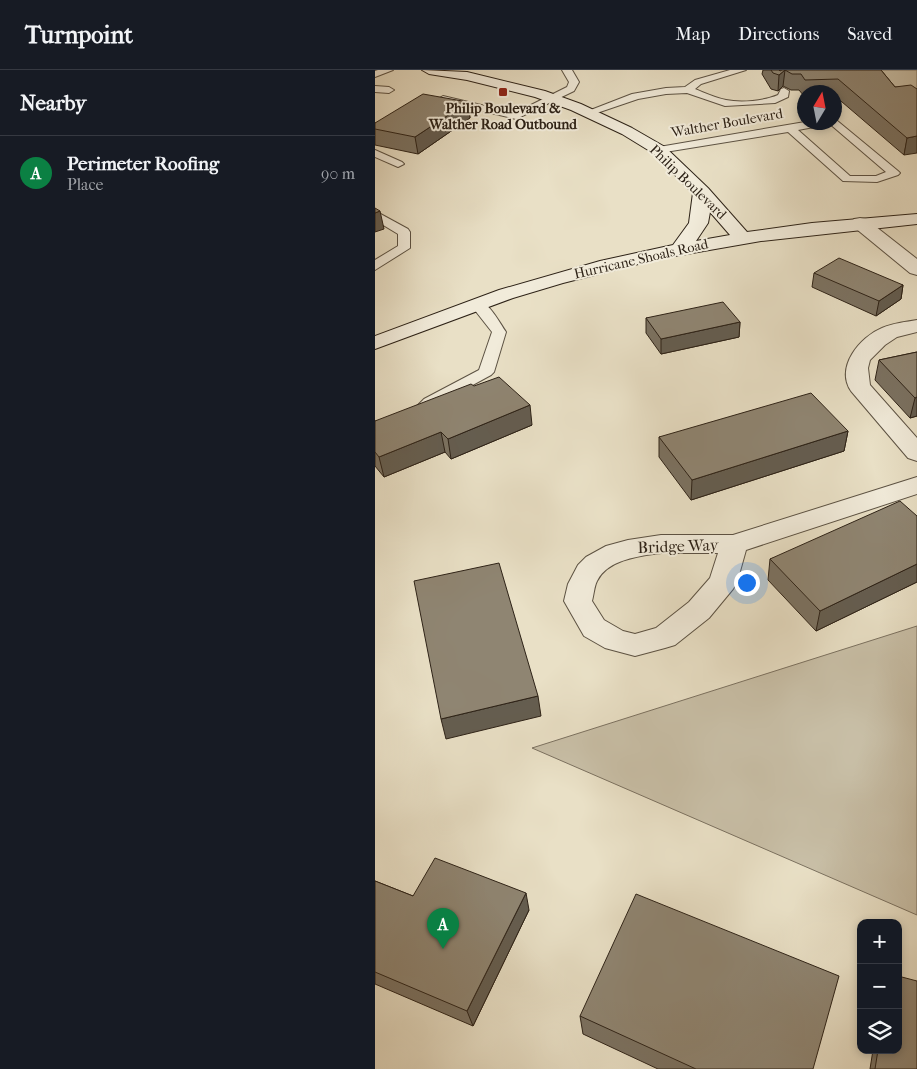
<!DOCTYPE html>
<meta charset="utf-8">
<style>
:root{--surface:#171b24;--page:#20242c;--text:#f1f3f6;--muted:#9ea1a6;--line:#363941;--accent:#0b8043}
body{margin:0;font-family:"IM FELL French Canon",serif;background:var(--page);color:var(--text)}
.controls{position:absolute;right:15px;bottom:15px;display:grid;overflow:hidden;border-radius:10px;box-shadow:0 2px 8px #0003}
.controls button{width:45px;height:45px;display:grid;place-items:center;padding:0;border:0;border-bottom:1px solid var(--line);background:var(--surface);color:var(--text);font:25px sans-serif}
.compass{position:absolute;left:422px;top:15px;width:45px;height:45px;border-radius:50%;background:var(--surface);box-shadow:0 2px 8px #0003;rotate:10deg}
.you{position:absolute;left:371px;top:512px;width:18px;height:18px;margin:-12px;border:4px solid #fff;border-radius:50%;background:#1a73e8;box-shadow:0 0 0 8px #1a73e833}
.badge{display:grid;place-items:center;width:32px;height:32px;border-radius:50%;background:var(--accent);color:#fff;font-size:16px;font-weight:700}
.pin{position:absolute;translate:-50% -41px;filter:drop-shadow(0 1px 2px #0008)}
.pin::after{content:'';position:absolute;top:26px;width:18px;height:15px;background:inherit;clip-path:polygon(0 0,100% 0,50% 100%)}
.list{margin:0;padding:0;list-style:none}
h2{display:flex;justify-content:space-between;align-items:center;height:65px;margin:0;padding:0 20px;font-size:21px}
h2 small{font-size:16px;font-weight:400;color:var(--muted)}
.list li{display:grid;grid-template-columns:32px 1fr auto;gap:15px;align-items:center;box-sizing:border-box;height:75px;padding:0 20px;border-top:1px solid var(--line)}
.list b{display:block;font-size:19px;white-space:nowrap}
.list p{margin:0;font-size:16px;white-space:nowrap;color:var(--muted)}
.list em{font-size:16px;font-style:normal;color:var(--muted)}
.icon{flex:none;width:28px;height:28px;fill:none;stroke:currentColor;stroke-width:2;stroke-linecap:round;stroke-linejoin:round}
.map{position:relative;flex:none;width:542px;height:999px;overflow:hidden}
header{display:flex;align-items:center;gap:30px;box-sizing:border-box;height:70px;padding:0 25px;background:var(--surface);border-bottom:1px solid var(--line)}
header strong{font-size:24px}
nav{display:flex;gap:28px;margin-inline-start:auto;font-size:18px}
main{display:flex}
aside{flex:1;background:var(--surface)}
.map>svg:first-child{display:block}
</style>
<header>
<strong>Turnpoint</strong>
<nav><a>Map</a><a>Directions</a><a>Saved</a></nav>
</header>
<main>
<aside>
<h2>Nearby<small></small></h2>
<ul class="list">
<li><span class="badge">A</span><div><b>Perimeter Roofing</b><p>Place</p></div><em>90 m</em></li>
</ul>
</aside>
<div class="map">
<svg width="542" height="999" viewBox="0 0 542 999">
<rect width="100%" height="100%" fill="#e9e0c6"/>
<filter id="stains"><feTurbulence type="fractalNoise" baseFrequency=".004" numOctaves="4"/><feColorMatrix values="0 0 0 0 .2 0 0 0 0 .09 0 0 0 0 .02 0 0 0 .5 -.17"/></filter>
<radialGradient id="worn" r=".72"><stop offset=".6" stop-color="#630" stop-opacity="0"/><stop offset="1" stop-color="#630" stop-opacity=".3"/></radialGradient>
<!-- green -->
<g fill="#c9c0a8" stroke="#7b7160">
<polygon points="501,0 542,0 542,31 522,22"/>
<polygon points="542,556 542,845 157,678"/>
</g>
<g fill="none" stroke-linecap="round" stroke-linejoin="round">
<defs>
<g id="lane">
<polygon points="3,0 18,0 0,7 0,1"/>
<polygon points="187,0 197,0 204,12 199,21 141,49 64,31 63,29 68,26 140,43 192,17 194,12"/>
<path d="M 355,0 L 371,0 L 326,14 L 320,19 C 330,23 341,28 351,30 C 366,33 389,31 403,25 L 406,19 L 409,18 L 414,21 L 413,27 L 400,33 L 350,36 L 312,23 L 291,24 L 263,29 L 213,46 L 208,43 L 257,24 L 291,18 L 310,17 L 320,10 Z"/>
<polygon points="0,16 14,17 19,20 14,23 0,22"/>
<path d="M 460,49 L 523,101 L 525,103 L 523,105 L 502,112 L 468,111 L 413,62 L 284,83 L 279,80 L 284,77 L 430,52 L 460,52 ZM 455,54 L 511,102 L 501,106 L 475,106 L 423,60 Z"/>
<polygon points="0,80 27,92 29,94 23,97 0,87"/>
<polygon points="0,141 33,159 35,162 35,178 0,200 0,190 23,176 23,164 0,150"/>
<path d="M 102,230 C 115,233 124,252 131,262 L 119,302 L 116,305 L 61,335 L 53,342 L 41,342 L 39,339 L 49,329 L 104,300 L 117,262 L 95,234 Z"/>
</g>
<g id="street">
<polygon points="485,148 491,149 542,189 542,205 535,203 479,157 476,153 479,149"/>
<path d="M 542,250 L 542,262 L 522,267 L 510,275 L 495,290 L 493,298 L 495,315 L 542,368 L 542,391 L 533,388 L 476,321 C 460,297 485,267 507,258 C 518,253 531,252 542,250 Z"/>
<path d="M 542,407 L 542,424 L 371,480 L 362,512 L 358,519 L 334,548 L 300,575 L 290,578 L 260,586 L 230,578 L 209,566 L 189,531 L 193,514 L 203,495 L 211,487 L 231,476 L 253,470 L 286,465 L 358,465 ZM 286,483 L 343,483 L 335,508 L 314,532 L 281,558 L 260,564 L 248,561 L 229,550 L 217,531 C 219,524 219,517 222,511 C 233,489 265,486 286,483 Z"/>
</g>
<path id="secondary" d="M 47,0 L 92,2 L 170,21 L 206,34 L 257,58 L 290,77 L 333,118 L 372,162 L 437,153 L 542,144 L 542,154 L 386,171 L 283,189 L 188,213 L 138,228 L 0,279 L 0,266 L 124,220 L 225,191 L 298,175 L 314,153 L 318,123 L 278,83 L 247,64 L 196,40 L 160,27 L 92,10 L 54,4 ZM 335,142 L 355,165 L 321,171 L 333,153 Z"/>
</defs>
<!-- lane casing -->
<use href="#lane" stroke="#5c5243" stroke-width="2"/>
<!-- street casing -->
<use href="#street" stroke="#5c5243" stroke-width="2"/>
<!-- secondary casing -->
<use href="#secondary" stroke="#2d2217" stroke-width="2"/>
<!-- lane -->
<use href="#lane" fill="#f1ebda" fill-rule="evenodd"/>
<!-- street -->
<use href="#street" fill="#f1ebda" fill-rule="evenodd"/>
<!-- secondary -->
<use href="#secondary" fill="#f1ebda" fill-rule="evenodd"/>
</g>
<!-- wall -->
<g fill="#7b7262" stroke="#2d2217">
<polygon points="388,0 506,0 520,17 542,19 529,85 460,26 460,22 430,22 430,26 429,26 424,20 416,20 408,16 403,21 396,19 387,4"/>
<polygon points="93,32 95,48 43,84 0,75 0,53"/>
<polygon points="439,203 528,215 526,229 501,246 437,217"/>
<polygon points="271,248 365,252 364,267 286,284 271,263"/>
<polygon points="542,282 542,346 535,348 500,310 504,290"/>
<polygon points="0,351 157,355 76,389 70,382 9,407 0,396"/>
<polygon points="473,361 469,381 316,430 284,387 284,367"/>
<polygon points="542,446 542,512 441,561 393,510 395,489"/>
<polygon points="0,811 38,826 154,840 98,956 0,914"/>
<polygon points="205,946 438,999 283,999 208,964"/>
<polygon points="498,980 523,980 542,999 495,999"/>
</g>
<!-- shaded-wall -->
<g fill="#645d50" stroke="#2d2217">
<polygon points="410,0 408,16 403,21 404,5"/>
<polygon points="93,32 95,48 43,84 40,67"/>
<polygon points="542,66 542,83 529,85 532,68"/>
<polygon points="5,141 9,159 0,162 0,143"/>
<polygon points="528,215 526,229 501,246 504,231"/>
<polygon points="365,252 364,267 286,284 286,269"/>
<polygon points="542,327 542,346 535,348 540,328"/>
<polygon points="155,335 157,355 76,389 73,369"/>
<polygon points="473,361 469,381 316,430 317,410"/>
<polygon points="66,362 70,382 9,407 4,387"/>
<polygon points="542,494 542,512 441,561 445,541"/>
<polygon points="163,626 166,646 71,669 66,649"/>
<polygon points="151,823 154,840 98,956 92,941"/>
</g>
<!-- building -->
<g fill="#8f8572" stroke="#2d2217">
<polygon points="396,0 404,0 405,1 407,0 506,0 520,17 536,15 542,19 542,66 532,68 463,9 430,10 426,4 417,4 410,0 404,5 398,3"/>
<polygon points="48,24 93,32 40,67 0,59 0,53"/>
<polygon points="0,138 5,141 0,143"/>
<polygon points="464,188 528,215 504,231 439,203"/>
<polygon points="348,232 365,252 286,269 271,248"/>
<polygon points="542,282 542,327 540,328 504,290"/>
<polygon points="124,307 155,335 73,369 66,362 4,387 0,382 0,351 96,314 99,316"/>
<polygon points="436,323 473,361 317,410 284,367"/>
<polygon points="525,431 542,446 542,494 445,541 395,489"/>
<polygon points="124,493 163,626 66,649 39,511"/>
<polygon points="60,788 151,823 92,941 0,902 0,811 38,826"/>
<polygon points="261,824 464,906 438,999 321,999 205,946"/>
<polygon points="523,906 542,911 542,999 500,999 503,980 523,980"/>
</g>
<!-- markers -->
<rect fill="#8f2418" stroke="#f1ebda" stroke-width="2" x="123" y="17" width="10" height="10" rx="2.5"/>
<g text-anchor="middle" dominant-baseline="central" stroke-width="4" stroke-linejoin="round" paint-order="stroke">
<!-- far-poi labels -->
<g font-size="14" font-weight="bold" fill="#2d2217" stroke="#f1ebda">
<text x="128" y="38">Philip Boulevard &amp;<tspan x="128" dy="16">Walther Road Outbound</tspan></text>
</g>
<!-- far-street labels -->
<g font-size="14" fill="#2d2217" stroke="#f1ebda">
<text transform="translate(352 53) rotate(-10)">Walther Boulevard</text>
<text transform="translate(313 112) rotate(44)">Philip Boulevard</text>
<text transform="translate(266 189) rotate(-13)">Hurricane Shoals Road</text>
</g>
<!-- street labels -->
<g font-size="16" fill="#2d2217" stroke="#f1ebda">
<text transform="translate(303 476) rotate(-2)">Bridge Way</text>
</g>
</g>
<rect width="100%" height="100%" filter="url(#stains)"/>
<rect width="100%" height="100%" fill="url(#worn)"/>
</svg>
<div class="controls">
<button>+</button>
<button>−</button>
<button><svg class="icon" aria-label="layers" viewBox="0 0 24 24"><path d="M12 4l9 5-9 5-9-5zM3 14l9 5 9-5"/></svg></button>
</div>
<svg class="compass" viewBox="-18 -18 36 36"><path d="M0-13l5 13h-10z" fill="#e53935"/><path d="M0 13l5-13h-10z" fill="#9ea1a6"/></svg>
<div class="you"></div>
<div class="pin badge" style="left:68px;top:879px">A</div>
</div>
</main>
